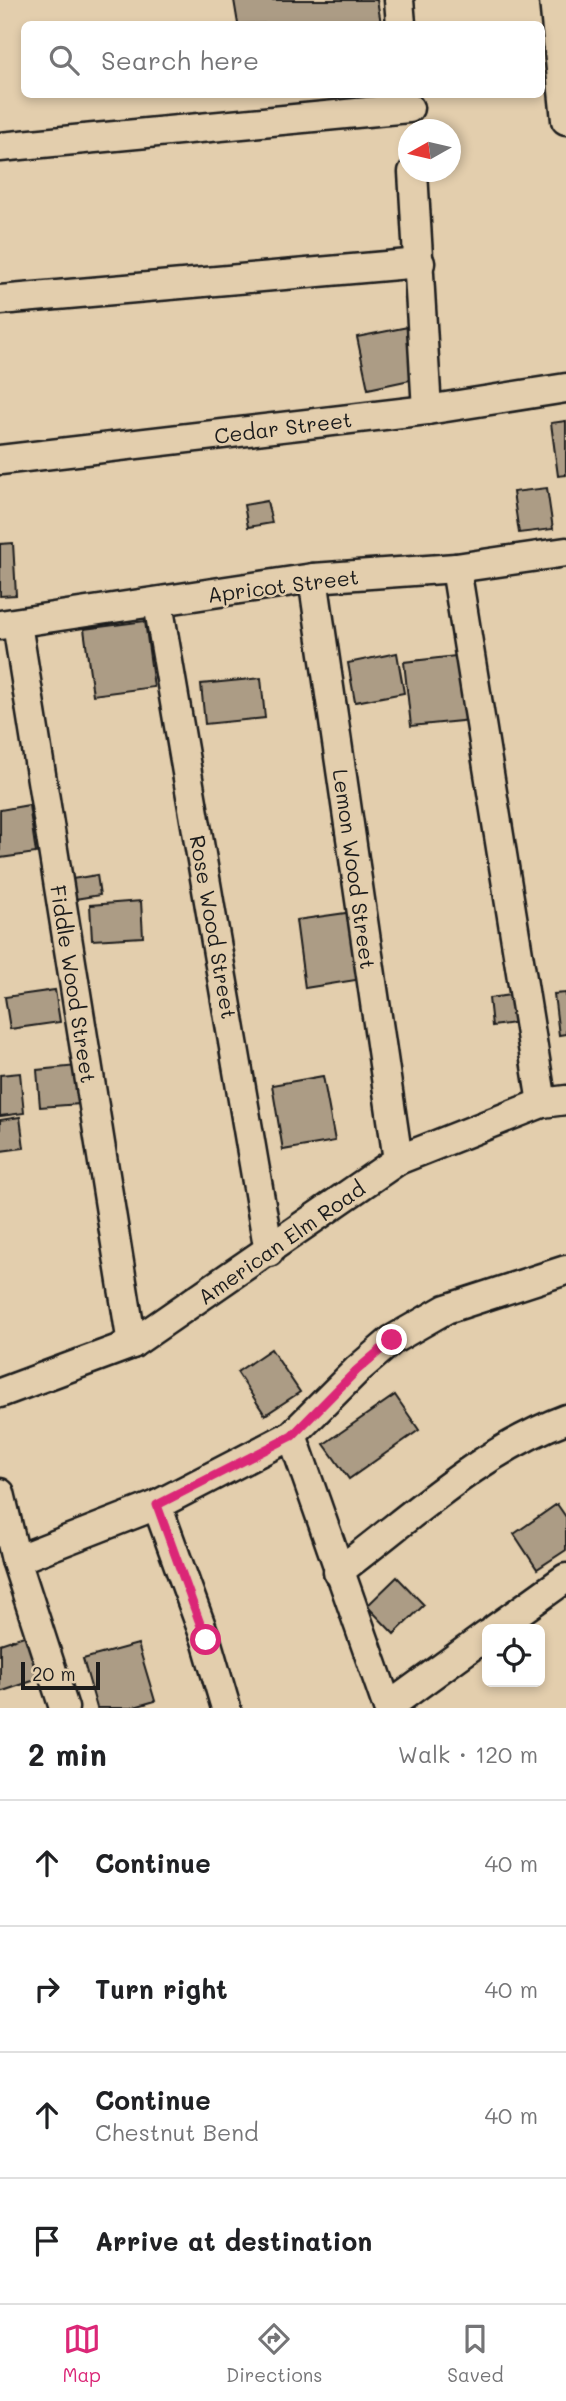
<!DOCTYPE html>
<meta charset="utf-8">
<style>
:root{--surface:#fff;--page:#f2f2f2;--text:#202124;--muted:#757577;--line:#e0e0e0;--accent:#db2777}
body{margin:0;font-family:Mali,sans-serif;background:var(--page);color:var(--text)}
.controls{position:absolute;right:21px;bottom:21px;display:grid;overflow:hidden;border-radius:10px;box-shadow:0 4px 10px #0003}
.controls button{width:63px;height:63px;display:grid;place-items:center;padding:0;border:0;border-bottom:2px solid var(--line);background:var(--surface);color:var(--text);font:35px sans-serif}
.compass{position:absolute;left:398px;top:119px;width:63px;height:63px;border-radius:50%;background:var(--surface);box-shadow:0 4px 10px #0003;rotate:262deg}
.scale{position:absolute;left:21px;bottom:18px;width:79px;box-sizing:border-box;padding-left:7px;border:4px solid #1c1c1c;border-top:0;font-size:19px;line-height:24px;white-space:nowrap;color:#1c1c1c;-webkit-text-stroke:5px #e3cead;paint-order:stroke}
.stop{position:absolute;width:21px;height:21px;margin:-16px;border:5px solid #db2777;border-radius:50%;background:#fff}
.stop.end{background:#db2777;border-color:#fff;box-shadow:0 2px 7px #0008}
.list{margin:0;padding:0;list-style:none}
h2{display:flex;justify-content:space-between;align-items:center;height:91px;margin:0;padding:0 28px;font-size:30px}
h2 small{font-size:23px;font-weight:400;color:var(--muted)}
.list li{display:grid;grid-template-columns:46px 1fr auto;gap:21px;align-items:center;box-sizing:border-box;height:126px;padding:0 28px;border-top:2px solid var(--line)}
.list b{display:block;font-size:26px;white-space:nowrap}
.list p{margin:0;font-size:23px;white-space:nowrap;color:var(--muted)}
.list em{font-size:23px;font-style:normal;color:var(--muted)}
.icon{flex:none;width:38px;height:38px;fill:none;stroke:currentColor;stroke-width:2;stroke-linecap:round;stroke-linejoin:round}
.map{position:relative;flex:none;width:566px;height:1708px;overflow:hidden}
.search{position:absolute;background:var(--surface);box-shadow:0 4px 10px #0003;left:21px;right:21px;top:21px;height:77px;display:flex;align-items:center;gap:18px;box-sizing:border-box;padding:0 24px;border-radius:10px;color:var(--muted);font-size:26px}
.sheet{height:595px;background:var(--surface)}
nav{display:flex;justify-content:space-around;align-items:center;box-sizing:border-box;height:98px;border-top:2px solid var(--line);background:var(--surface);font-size:19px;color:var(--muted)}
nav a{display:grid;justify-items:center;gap:4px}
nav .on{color:var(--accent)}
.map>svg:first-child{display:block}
</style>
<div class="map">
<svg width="566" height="1708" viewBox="0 0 566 1708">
<rect width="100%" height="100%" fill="#e3cead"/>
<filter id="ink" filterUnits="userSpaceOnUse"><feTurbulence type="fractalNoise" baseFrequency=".0143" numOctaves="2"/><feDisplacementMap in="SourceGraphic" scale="14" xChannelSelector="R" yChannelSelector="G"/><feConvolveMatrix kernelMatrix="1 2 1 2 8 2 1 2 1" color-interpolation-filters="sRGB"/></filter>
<g filter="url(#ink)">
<!-- building -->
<g fill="#ac9c85" stroke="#1c1c1c" stroke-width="2">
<polygon points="234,0 377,0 381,23 238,24"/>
<polygon points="413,326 424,377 368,389 357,337"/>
<polygon points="566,421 566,475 558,476 551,423"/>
<polygon points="547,488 553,529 519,533 513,492"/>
<polygon points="267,501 272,523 248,527 244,505"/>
<polygon points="13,543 16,595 0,596 0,544"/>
<polygon points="145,621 154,687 93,695 84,629"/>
<polygon points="397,653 404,693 355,702 348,663"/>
<polygon points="464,655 471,720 411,726 404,662"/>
<polygon points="261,678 265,718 205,724 201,684"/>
<polygon points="29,805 36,853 0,858 0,810"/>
<polygon points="97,875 100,895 75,899 72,879"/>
<polygon points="141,901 143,937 92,940 90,905"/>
<polygon points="353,912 362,979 305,988 296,920"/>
<polygon points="55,990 60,1022 10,1029 5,997"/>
<polygon points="566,993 566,1034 559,1035 554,994"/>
<polygon points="518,994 522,1022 492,1026 489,998"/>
<polygon points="77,1066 80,1104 40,1107 37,1070"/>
<polygon points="20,1073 24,1113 0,1116 0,1075"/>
<polygon points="323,1076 335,1141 283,1150 272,1085"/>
<polygon points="20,1117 24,1148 0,1151 0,1120"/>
<polygon points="271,1349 300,1392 265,1415 237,1372"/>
<polygon points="395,1395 419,1430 349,1479 324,1444"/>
<polygon points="557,1504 566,1517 566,1550 537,1569 514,1534"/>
<polygon points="397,1577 424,1605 394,1634 367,1606"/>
<polygon points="27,1635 41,1678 0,1692 0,1644"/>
<polygon points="138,1644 155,1701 131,1708 97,1708 83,1659"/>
</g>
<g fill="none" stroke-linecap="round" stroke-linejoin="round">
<defs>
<g id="street">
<polyline points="399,0 401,24"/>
<polyline points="554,0 566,120"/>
<polyline points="0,147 409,108"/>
<polyline points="413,172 427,410"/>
<polyline points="0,300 420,263"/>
<polyline points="0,460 427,410 566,388"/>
<polyline points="456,568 542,1103"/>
<polyline points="313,578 398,1160"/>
<polyline points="158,603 269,1252"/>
<polyline points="17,624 132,1344"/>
<polyline points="0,625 313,578 456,568 566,552"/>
<polyline points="0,1393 132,1344 398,1160 542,1103 566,1100"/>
<polyline points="292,1435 388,1708"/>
<polyline points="0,1493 16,1560 64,1708"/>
<polyline points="157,1505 206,1640 226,1708"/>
<polyline points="16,1560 157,1505 292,1435 357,1370 392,1340 446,1309 566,1270"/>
<path d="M 338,1572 C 410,1518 480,1451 566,1419"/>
<polyline points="495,1629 566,1578"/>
<polyline points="388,1707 487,1635"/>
</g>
</defs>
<!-- street casing -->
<use href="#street" stroke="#1c1c1c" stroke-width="33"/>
<!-- street -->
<use href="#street" stroke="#e3cead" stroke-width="28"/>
</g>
</g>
<g fill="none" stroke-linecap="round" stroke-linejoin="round" filter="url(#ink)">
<!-- route -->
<polyline stroke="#db2777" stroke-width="9" points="206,1640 157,1505 292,1436 357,1370 392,1340"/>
</g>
<g text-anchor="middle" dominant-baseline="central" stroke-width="5" stroke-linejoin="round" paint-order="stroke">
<!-- street labels -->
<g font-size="21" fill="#1c1c1c" stroke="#e3cead">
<text transform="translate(283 427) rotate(-7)">Cedar Street</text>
<text transform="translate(283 585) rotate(-7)">Apricot Street</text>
<text transform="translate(355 869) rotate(82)">Lemon Wood Street</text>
<text transform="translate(214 927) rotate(80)">Rose Wood Street</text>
<text transform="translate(74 984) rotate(81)">Fiddle Wood Street</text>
<text transform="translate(281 1242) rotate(-35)">American Elm Road</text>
</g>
</g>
</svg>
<div class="controls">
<button><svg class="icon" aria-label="locate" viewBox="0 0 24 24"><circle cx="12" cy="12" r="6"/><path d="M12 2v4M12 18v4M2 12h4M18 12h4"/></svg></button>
</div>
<svg class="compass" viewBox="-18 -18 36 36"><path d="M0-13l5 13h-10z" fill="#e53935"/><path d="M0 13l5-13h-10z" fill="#757577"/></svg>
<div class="scale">20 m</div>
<div class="stop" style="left:206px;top:1640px"></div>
<div class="stop end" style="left:392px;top:1340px"></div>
<div class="search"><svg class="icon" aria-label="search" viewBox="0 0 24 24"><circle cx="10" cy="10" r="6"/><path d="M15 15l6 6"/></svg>Search here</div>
</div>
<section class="sheet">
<h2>2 min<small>Walk · 120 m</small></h2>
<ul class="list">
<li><svg class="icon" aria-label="ahead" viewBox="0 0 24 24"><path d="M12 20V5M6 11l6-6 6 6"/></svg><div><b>Continue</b></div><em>40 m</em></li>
<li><svg class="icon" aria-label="right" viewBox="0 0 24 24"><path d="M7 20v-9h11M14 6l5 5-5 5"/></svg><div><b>Turn right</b></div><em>40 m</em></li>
<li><svg class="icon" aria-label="ahead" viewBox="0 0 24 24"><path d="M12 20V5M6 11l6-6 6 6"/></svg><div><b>Continue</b><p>Chestnut Bend</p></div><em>40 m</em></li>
<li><svg class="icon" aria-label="arrive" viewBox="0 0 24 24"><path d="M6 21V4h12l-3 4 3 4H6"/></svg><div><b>Arrive at destination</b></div></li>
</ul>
</section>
<nav>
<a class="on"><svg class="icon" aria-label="map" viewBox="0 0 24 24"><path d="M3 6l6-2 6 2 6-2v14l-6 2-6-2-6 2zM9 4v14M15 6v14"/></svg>Map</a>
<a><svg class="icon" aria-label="directions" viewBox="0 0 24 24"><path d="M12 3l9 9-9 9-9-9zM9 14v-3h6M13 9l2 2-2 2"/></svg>Directions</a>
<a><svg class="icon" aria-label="saved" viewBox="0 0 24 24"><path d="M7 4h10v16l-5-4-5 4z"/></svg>Saved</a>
</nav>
